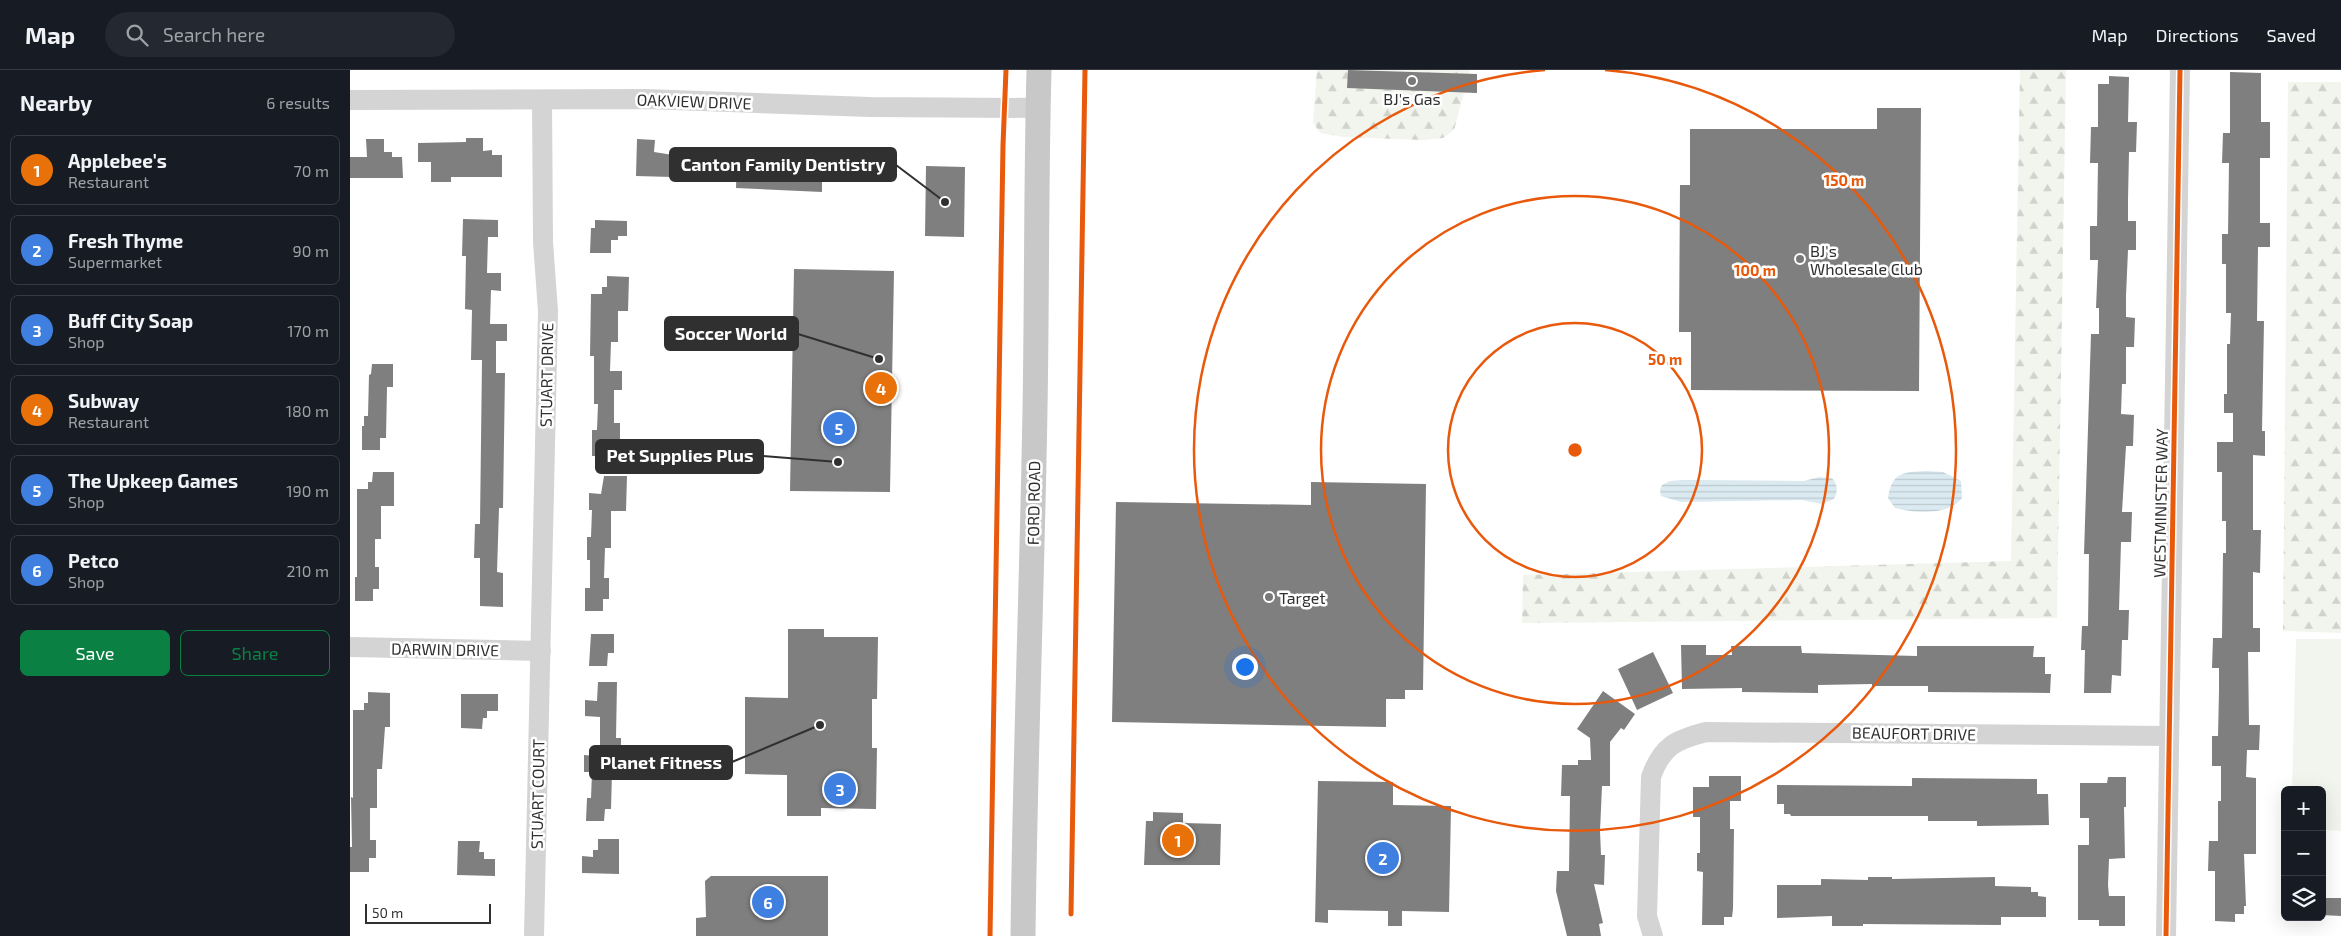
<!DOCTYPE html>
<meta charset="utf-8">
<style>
:root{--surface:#171b24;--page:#242831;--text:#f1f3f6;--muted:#9ea1a6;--line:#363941;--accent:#0b8043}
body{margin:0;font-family:"Exo 2",sans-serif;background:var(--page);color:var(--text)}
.controls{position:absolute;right:15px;bottom:15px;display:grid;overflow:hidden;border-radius:8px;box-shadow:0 5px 20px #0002}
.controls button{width:45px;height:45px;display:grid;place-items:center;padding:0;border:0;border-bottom:1px solid var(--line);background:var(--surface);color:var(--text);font:25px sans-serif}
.scale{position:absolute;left:15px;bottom:12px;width:126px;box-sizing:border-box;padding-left:5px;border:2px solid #303030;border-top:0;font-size:14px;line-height:18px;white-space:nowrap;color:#303030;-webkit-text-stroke:4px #fff;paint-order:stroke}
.you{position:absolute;left:894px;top:596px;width:18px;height:18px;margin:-12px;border:4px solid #fff;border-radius:50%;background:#1a73e8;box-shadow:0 0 0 8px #1a73e833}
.badge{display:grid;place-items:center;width:32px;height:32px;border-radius:50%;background:var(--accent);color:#fff;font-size:16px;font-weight:700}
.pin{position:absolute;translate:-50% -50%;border:2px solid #fff;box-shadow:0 1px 5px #0006}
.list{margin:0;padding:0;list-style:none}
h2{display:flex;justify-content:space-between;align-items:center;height:65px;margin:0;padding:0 20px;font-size:21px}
h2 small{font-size:16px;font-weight:400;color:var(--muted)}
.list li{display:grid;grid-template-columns:32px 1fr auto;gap:15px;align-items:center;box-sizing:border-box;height:70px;margin:0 10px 10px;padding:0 10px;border:1px solid var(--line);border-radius:8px}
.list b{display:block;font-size:19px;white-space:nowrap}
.list p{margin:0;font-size:16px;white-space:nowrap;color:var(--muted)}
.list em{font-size:16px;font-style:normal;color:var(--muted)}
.actions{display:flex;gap:10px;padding:15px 20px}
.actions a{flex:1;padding:11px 0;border:1px solid var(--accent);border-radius:8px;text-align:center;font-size:18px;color:var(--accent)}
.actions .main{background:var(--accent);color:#fff}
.icon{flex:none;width:28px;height:28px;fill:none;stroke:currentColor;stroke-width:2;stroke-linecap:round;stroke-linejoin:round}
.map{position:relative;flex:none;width:1991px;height:866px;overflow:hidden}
header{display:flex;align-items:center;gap:30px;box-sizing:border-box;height:70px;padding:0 25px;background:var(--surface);border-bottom:1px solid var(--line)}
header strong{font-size:24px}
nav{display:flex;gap:28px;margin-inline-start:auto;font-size:18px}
.search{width:350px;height:45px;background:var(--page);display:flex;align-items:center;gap:12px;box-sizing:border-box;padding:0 18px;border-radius:28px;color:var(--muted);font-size:19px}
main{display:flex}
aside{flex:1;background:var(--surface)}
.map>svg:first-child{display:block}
</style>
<header>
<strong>Map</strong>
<div class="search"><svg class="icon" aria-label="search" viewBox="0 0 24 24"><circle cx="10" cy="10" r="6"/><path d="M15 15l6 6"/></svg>Search here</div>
<nav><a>Map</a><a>Directions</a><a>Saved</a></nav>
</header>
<main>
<aside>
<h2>Nearby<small>6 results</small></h2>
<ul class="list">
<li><span class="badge" style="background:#e8710a">1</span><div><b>Applebee's</b><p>Restaurant</p></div><em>70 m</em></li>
<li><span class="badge" style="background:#3f7fe0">2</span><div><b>Fresh Thyme</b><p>Supermarket</p></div><em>90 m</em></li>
<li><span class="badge" style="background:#3f7fe0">3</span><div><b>Buff City Soap</b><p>Shop</p></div><em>170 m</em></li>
<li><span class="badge" style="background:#e8710a">4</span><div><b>Subway</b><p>Restaurant</p></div><em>180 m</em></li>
<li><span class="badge" style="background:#3f7fe0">5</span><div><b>The Upkeep Games</b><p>Shop</p></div><em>190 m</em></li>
<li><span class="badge" style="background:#3f7fe0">6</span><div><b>Petco</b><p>Shop</p></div><em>210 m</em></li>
</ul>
<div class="actions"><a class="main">Save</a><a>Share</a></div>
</aside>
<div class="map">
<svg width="1991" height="866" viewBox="0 0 1991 866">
<defs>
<pattern id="forest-firs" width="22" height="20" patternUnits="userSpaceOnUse" patternTransform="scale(1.25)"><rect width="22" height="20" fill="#f2f5ed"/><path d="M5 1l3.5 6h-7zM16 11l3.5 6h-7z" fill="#d0d2cc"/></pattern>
<pattern id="water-rules" width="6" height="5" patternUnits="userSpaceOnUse" patternTransform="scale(1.25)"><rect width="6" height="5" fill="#dbeaf1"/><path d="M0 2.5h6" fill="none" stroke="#bcc9cf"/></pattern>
</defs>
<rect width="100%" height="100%" fill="#fff"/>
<!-- green -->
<polygon fill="#f2f5ed" points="1946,569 1991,569 1991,761 1972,760 1972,720 1942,720"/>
<!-- forest -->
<g fill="url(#forest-firs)">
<polygon points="967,0 1120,0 1104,60 1093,68 1073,70 994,67 970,63 963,52"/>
<polygon points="1670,0 1716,0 1707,548 1172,553 1173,505 1661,491"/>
<polygon points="1938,12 1991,12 1991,563 1933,561"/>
</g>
<!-- water -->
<g fill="url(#water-rules)">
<path d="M 1576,401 L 1593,402 L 1611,411 L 1612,428 C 1598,446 1565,443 1545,438 L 1538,428 C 1542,402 1553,402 1576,401 Z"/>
<path d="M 1469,407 L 1482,408 C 1488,415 1488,421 1484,429 L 1472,434 L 1452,430 L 1331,432 L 1311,426 L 1310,420 L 1312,415 L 1320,411 L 1333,410 L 1454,411 Z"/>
</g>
<!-- building -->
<g fill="#7f7f7f">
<polygon points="998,0 1127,4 1127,23 997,18"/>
<polygon points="1880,2 1911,3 1911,52 1920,52 1920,88 1910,88 1910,153 1920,153 1920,177 1908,177 1907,251 1914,251 1912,361 1915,361 1915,386 1903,385 1903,460 1911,460 1910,503 1903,502 1903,558 1910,558 1910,582 1898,582 1899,655 1910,655 1909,680 1897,680 1896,707 1906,708 1906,784 1894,784 1896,836 1894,836 1894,844 1885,844 1885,852 1865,851 1865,801 1858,801 1859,771 1868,771 1868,731 1871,731 1871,696 1862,696 1862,666 1868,666 1869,621 1869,598 1862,598 1863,568 1872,568 1873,483 1876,483 1876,451 1872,451 1872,402 1867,402 1867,372 1883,372 1883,343 1874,343 1874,324 1877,324 1877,274 1880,274 1881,243 1876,243 1876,194 1872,194 1872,164 1878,164 1879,93 1872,93 1873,63 1880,63"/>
<polygon points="1759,6 1779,7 1778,52 1787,52 1786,82 1779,82 1778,130 1778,151 1786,151 1786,180 1778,180 1776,226 1776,247 1785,248 1784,277 1776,277 1776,314 1772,314 1771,344 1784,345 1783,376 1776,376 1772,442 1782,442 1781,472 1771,472 1769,540 1779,540 1778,570 1772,570 1771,606 1762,605 1761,623 1734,623 1735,580 1731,580 1732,556 1738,556 1739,484 1734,484 1741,264 1749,264 1749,238 1746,238 1748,190 1740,190 1740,156 1747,156 1748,93 1740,93 1741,57 1748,57 1748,14 1759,14"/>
<polygon points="1527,38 1571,38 1569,321 1341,320 1341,262 1329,262 1330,115 1340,115 1340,59 1527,59"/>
<polygon points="116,68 133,68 133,81 142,80 142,85 152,85 152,107 101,107 101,112 81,112 81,92 68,92 68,73 116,72"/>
<polygon points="16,69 34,69 34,82 42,82 42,87 52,87 53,108 0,108 0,87 17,87"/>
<polygon points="287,69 305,70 304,82 323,85 322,107 286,106"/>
<polygon points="387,82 454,84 454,96 461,97 461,100 472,100 472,122 386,118"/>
<polygon points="576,96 615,97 614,167 575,166"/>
<polygon points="113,149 148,150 148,167 138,167 137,203 151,203 151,221 141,220 140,254 157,254 157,271 146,271 146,303 155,303 153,438 149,438 147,502 153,503 153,537 130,536 130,488 124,488 125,454 130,454 132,290 121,290 122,240 115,239 116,186 112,186"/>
<polygon points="245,150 277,151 277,166 268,166 268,170 261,170 261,183 240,183 241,158 245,158"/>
<polygon points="444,199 544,201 540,422 440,421"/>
<polygon points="257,206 279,207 278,241 268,241 268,272 261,272 260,301 272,301 272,320 264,320 264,353 270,353 270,372 262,372 262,386 242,386 242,360 247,360 248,334 244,334 244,286 240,286 241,224 252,224 252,217 257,217"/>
<polygon points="22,294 43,294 43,317 37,317 36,368 30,368 30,380 12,380 12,356 14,356 14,346 18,346 19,305 21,304"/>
<polygon points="23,402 44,402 44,436 31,436 31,469 25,469 25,497 29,497 29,519 23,519 23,531 5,531 5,507 7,507 7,419 18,419 18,412 22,412"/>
<polygon points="254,406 277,406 276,441 261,441 261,478 255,478 254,508 259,508 259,529 253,529 253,541 235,541 235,518 240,518 240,490 237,490 237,467 241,467 242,440 239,440 239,423 251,424"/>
<polygon points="961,412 1076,414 1073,620 1055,620 1055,629 1036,629 1036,657 762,652 766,432 961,435"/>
<polygon points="438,559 474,559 474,567 528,567 527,629 522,629 522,678 527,678 526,739 471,738 471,746 437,746 437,705 395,704 395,627 438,628"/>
<polygon points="241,564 264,564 264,583 258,583 257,596 239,596"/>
<polygon points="1331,575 1356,575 1356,585 1382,585 1381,576 1451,576 1452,583 1567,586 1567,576 1684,576 1683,587 1695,587 1695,604 1701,604 1700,623 1578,622 1578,616 1522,616 1522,614 1468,615 1468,623 1392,622 1392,618 1332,619"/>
<polygon points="1303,582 1323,623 1287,640 1268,599"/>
<polygon points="248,612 267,612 266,668 271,668 271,703 262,702 261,739 255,739 254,751 236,751 237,728 241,728 242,702 234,702 234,685 245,686 245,679 250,679 250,647 235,646 235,630 247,631"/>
<polygon points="1253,621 1285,644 1274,660 1271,658 1260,672 1260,716 1252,716 1250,761 1251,785 1255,785 1254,815 1244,814 1253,853 1249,854 1251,866 1217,866 1206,821 1207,801 1219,801 1220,726 1211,726 1212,695 1228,695 1228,690 1241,690 1240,668 1227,659"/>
<polygon points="18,622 40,623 40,657 35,657 32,699 27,699 27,738 20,738 20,770 26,770 26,788 19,788 19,802 0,802 0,777 2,777 1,727 3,728 3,640 14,640 14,633 18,633"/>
<polygon points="111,624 148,624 148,641 137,641 137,648 133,648 132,659 111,658"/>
<polygon points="1359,706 1391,706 1391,731 1380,731 1380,759 1384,759 1383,839 1382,847 1374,847 1374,855 1352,855 1353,802 1347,801 1347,783 1350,783 1350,747 1343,747 1343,717 1359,717"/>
<polygon points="1758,707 1776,707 1776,737 1774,737 1775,788 1759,789 1758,815 1759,826 1775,826 1775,856 1749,856 1749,850 1728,850 1728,775 1739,775 1739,748 1730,748 1730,713 1757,713"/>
<polygon points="1562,708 1687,709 1687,724 1698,724 1699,755 1627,756 1627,751 1578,751 1578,746 1441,746 1440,744 1434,744 1434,734 1427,734 1427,715 1562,716"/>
<polygon points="968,711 1043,712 1043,735 1101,736 1099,842 1052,841 1052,856 1038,856 1038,841 978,840 978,853 965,852"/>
<polygon points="803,742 833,743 833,753 871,754 870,795 794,795 796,751 803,751"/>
<polygon points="248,769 269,769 269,804 232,803 232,786 243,787 243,780 248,780"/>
<polygon points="108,771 130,771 129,782 134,782 134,789 145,789 145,806 107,805"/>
<polygon points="361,806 478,806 478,866 346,866 346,848 356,847 355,811"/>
<polygon points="1518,807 1542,807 1542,809 1645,807 1645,816 1681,817 1681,822 1688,822 1688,826 1696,827 1696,847 1651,847 1651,855 1513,854 1513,856 1482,856 1482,846 1427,848 1427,815 1471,815 1471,809 1518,810"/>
<polygon points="1972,828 1991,828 1991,846 1972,845"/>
</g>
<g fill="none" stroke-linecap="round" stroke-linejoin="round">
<!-- minor -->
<g stroke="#d4d4d4" stroke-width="20">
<polyline points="0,30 295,29 520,37 688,38"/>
<polyline points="0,577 191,581"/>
<polyline points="184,866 198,241 193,172 192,30"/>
<path d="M 1303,866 L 1297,846 L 1301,707 C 1312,676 1325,670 1356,662 L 1819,666"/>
<polyline points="1816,866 1830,0"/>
</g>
<!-- major -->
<path stroke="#c8c8c8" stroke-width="25" d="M 673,866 C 675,690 682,515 685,339 C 687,226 686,113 689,0"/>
<defs>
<g id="cycleway">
<polyline points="721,844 735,0"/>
<polyline points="640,866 653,75 656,0"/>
<polyline points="1816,866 1830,0"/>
</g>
</defs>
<!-- cycleway casing -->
<use href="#cycleway" stroke="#fff" stroke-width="8"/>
<!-- cycleway -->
<use href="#cycleway" stroke="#e8590c" stroke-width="5"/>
</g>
<!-- distance rings -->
<g fill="none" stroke="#e8590c" stroke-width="2.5">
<circle cx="1225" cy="380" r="127"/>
<circle cx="1225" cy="380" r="254"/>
<path d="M1255 0A381 381 0 1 1 1195 0"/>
</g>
<!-- markers -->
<g fill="#787878" stroke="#fff" stroke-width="2">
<circle cx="1062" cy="11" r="5"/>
<circle cx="1450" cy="189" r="5"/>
<circle cx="919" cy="527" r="5"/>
</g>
<g text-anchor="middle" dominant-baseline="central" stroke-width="5" stroke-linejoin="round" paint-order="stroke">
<!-- poi labels -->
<g font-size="16" fill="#303030" stroke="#fff" text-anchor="start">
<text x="1062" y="28" text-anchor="middle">BJ's Gas</text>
<text x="1460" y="180">BJ's<tspan x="1460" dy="18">Wholesale Club</tspan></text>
<text x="929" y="527">Target</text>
</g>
<!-- street labels -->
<g font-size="16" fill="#303030" stroke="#fff">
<text transform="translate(344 31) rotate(2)">OAKVIEW DRIVE</text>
<text transform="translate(196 305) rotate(-89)">STUART DRIVE</text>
<text transform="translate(683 433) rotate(-89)">FORD ROAD</text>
<text transform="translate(1810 433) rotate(-89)">WESTMINISTER WAY</text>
<text transform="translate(95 579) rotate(1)">DARWIN DRIVE</text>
<text transform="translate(1564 663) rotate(1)">BEAUFORT DRIVE</text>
<text transform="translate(187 724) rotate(-89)">STUART COURT</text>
</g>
</g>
<circle cx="1225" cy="380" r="8" fill="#e8590c" stroke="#fff" stroke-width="2.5"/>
<g font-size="15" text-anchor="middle" font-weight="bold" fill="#e8590c" stroke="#fff" stroke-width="5" stroke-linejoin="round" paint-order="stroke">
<text x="1494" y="116">150 m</text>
<text x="1405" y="206">100 m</text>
<text x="1315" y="295">50 m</text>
</g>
<!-- callouts -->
<path fill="none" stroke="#303030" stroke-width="2" d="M595 132L546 95M529 289L448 264M488 392L413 386M470 655L382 692"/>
<g fill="#303030" stroke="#fff" stroke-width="2">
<circle cx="595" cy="132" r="5"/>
<circle cx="529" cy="289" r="5"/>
<circle cx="488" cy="392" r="5"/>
<circle cx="470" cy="655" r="5"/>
</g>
<g fill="#303030" stroke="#303030" stroke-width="2">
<rect x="320" y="78" width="226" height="33" rx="5"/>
<rect x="315" y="247" width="133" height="33" rx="5"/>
<rect x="246" y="370" width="167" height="33" rx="5"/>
<rect x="240" y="676" width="142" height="33" rx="5"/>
</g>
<g font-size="18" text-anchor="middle" font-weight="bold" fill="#fff">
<text x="433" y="101">Canton Family Dentistry</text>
<text x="381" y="270">Soccer World</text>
<text x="330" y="392">Pet Supplies Plus</text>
<text x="311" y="699">Planet Fitness</text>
</g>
</svg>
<div class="controls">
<button>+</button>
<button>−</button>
<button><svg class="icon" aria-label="layers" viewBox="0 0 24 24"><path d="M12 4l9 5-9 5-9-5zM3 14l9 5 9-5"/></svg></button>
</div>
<div class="scale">50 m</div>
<div class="you"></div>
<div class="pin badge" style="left:828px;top:770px;background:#e8710a">1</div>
<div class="pin badge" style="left:1033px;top:788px;background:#3f7fe0">2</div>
<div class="pin badge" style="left:490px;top:719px;background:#3f7fe0">3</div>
<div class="pin badge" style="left:531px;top:318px;background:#e8710a">4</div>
<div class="pin badge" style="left:489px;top:358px;background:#3f7fe0">5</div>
<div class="pin badge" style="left:418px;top:832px;background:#3f7fe0">6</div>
</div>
</main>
